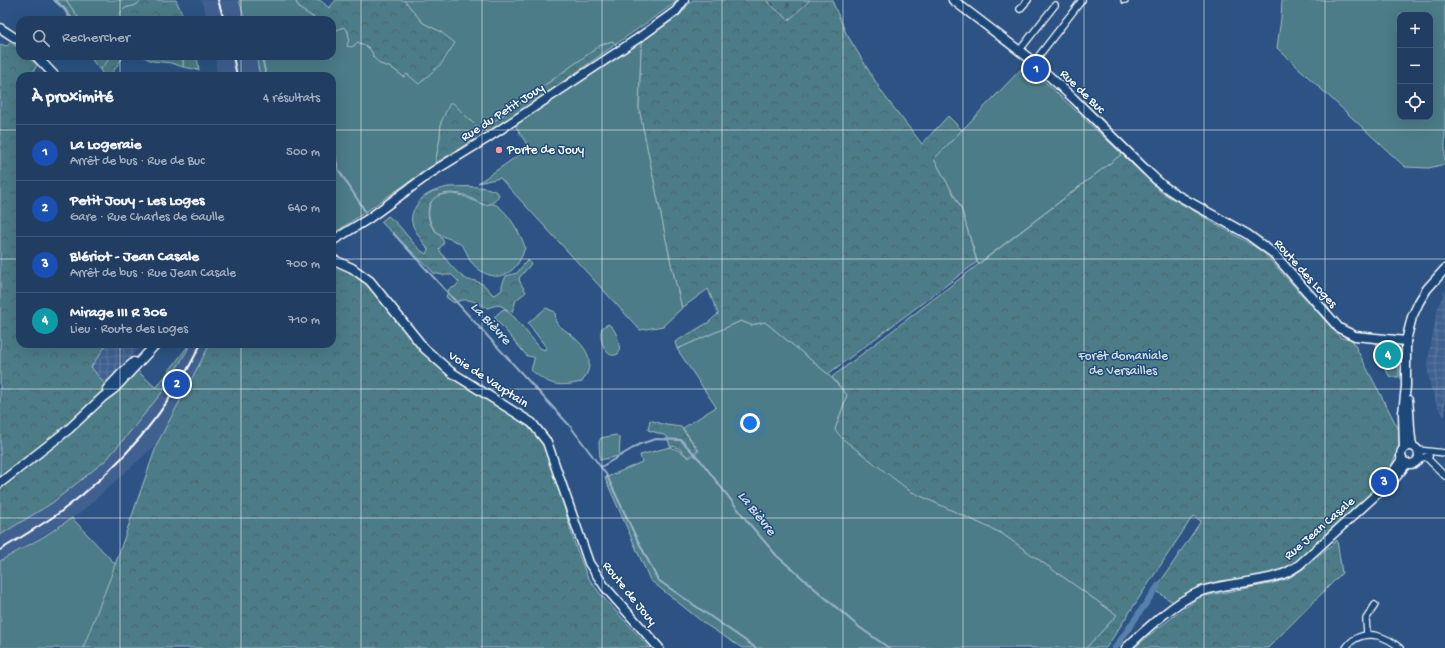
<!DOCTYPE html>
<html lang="fr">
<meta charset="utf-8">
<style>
:root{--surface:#213e62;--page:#2d496b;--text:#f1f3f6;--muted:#a2aebe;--line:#3e5777;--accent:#90b9f0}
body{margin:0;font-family:"Gochi Hand",sans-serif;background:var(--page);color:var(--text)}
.controls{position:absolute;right:12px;top:12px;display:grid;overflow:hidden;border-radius:8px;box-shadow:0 4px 16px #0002}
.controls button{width:36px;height:36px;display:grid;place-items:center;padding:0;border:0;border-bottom:1px solid var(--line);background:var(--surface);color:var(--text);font:20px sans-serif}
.you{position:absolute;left:750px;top:423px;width:14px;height:14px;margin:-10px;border:3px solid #fff;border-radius:50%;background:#1a73e8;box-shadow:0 0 0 6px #1a73e833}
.badge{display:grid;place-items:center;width:26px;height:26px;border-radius:50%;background:var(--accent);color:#fff;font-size:13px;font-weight:700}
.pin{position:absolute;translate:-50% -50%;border:2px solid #fff;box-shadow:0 1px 4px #0006}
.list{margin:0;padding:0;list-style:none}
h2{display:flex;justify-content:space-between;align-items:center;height:52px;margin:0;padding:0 16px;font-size:17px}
h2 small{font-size:13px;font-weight:400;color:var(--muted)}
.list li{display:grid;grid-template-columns:26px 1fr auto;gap:12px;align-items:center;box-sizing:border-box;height:56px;padding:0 16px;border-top:1px solid var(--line)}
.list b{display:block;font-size:15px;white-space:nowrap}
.list p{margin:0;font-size:13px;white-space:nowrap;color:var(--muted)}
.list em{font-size:13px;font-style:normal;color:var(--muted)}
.icon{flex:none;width:22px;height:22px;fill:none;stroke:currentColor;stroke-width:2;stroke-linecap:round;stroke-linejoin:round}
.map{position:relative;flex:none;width:1445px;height:648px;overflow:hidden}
.search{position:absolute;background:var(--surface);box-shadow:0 4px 16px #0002;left:16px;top:16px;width:320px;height:44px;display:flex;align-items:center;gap:10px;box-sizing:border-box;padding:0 14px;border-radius:12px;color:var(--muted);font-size:15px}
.panel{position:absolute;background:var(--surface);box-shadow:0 4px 16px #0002;left:16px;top:72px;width:320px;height:276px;border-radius:12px}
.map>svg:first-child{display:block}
</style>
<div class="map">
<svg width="1445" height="648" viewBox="0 0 1445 648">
<defs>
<pattern id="industrial-grid" width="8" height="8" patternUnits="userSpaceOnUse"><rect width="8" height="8" fill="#3f6190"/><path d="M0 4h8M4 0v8" fill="none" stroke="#5c79a1"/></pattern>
<pattern id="forest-crowns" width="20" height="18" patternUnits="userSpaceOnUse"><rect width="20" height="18" fill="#4c7c87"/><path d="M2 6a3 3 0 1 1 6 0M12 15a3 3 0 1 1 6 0" fill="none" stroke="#4c646a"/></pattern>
<pattern id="cemetery-stones" width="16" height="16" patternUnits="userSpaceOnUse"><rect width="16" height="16" fill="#4c7c87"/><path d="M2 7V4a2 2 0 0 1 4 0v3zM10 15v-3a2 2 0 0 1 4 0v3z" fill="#4c646a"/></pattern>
</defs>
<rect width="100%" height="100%" fill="#2c5383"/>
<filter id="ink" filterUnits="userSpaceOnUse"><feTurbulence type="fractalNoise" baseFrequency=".025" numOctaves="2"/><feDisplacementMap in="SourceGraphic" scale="8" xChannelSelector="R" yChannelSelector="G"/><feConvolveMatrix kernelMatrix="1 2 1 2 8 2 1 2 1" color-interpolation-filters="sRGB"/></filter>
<g filter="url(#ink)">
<!-- built -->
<g fill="#3f6190">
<polygon points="201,0 239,0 245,20 208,20"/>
<polygon points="215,56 256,56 260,76 217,76"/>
<polygon points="190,344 210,344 157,444 80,513 0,561 0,535 52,503 106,460 130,432 163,391 188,349"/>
</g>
<!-- industrial -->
<g fill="url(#industrial-grid)">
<polygon points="1445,290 1445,417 1438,408 1430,385 1428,372 1429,353 1438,307"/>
<polygon points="107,344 135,344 139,348 105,385 91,367"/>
</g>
<!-- grass -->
<g fill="#4c7c87" stroke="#a6bec3" fill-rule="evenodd">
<path d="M 66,0 L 141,0 C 134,10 129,4 123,10 C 120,13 119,17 114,20 L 80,20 Z"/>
<polygon points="239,0 295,0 300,9 318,20 245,20"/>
<polygon points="404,0 677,0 675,3 616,44 612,41 601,45 485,128 477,127 453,103 441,122 440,138 435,164 336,232 332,229 332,76 260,76 256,56 332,56 332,32 343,27 348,31 349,39 352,47 358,42 368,47 372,52 373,57 380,64 392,68 404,77 441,32 423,23"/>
<path d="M 1282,0 L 1445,0 L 1445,164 L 1429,168 L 1405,167 L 1277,48 L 1281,18 ZM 1400,15 L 1430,15 L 1430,117 L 1400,117 Z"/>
<polygon points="643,40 641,50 639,108 671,263 682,308 663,326 640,330 500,178 478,183 529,148 515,125"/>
<polygon points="89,56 112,56 100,70"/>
<polygon points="180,56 197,56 199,70 183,67 183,60"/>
<polygon points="1026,64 1122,154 978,264 961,208 934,159"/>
<path d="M 450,194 C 465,194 469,200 482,204 C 486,205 490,203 494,204 C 506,208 522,236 525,247 C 517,277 493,287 471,262 C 467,257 467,250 462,246 C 457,240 450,240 443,236 C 432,231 426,217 430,205 C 433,195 441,194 450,194 Z"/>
<path d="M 546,308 L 555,312 L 556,322 L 557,324 C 576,339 602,354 582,382 C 558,387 550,386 531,370 L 534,360 L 534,357 L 527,356 L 494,317 L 502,310 L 505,309 L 515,318 L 540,348 L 545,350 L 546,347 L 528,323 Z"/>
<polygon points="741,321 751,325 765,322 828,374 847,395 835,430 910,491 1001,533 1117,615 1086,648 742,648 705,624 650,580 605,478 642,462 640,455 670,447 680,451 689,458 699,451 683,428 716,407 677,349"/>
<path d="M 608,324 C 616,328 621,344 619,353 C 606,363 598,337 602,328 Z"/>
<polygon points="1376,344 1393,346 1399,354 1399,377 1390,377 1380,360 1379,349"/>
<polygon points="616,435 620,439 619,456 600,460 599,442 601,438"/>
<polygon points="72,518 116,565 84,648 0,648 0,561 43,537"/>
</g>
<!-- forest -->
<g fill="url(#forest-crowns)" stroke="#a6bec3">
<polygon points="53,0 66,0 80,20 70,20 64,10"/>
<path d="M 141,0 L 176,0 L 185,20 L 114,20 C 118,17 120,13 123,10 C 129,4 134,10 141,0 Z"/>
<polygon points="295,0 320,0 329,8 336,0 404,0 423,23 441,32 455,43 442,63 419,84 407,74 404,77 392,68 380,64 373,57 372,52 368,47 358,42 352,47 347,46 349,39 348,31 343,27 332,32 332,20 318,20 300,9"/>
<polygon points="692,0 833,0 833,3 846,33 883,94 922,144 948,116 962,130 934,159 961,208 977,262 828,374 765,322 751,325 741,321 677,349 675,342 709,322 718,314 708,289 682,308 671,263 639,108 641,50 643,40 680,15"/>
<polygon points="612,41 616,44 489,135 486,132 485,128 601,45"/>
<polygon points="11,42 20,50 20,56 27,56 37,65 31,76 20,76 20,344 107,344 91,367 105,385 127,361 156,388 188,346 188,349 163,391 130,432 106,460 52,503 0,535 0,44 7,46"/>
<polygon points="112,56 124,56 110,76 104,76 100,70"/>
<polygon points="142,56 180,56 183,60 183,67 171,63 152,61"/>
<polygon points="450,103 453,103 477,127 475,136 471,141 435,164 440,138 441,122"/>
<polygon points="1122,154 1161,192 1262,251 1341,338 1351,338 1399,430 1399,449 1388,472 1373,492 1296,562 1282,569 1267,574 1200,587 1186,594 1174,603 1155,590 1201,521 1193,516 1106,648 1086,648 1117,615 1001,533 910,491 844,440 835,430 847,395 832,377"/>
<path d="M 448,187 C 460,187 490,184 499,194 C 497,201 491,205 484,205 C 478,202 472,199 467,196 C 446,188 421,196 430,223 C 433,231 441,234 444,243 L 439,249 C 444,258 457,274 466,279 C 469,281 472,280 475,281 C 483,283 488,288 492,294 L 495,295 L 502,290 L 502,285 L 506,276 L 517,273 L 524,264 L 528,260 L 531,264 L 519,278 L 520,282 L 526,292 L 516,300 L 512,312 C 500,307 503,302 488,308 C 475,302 467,296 454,303 L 446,297 L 449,289 L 455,287 L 459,282 L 452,275 L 442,275 L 434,273 L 381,222 L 388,216 C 403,226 410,244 426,254 L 428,249 C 423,242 414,230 412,223 C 411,218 412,212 415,208 C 422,194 433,191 448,187 Z"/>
<polygon points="332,262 345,268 361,278 433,363 446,373 526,424 539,439 544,445 553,468 575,545 587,576 602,596 650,648 83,648 111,576 157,444 210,344 332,344"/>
<path d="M 650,420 L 666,425 L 681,427 L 698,450 L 688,457 C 683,451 678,446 670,446 L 667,436 L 648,430 Z"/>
<polygon points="1337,540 1342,573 1268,648 1134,648 1157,629 1199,597 1270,584 1287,579 1303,569"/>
</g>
<!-- cemetery -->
<polygon fill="url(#cemetery-stones)" stroke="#a6bec3" points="769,0 810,0 789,20 767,2"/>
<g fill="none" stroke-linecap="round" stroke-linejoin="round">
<!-- stream -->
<g stroke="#9bb3cd" stroke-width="2">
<polyline points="55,0 64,8 73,20"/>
<polyline points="259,56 262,57 266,76"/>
<polyline points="332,155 335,155 338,169 365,211"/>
<polyline points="393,233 570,426 606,474 634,533 658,580 756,648"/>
<polyline points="601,467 640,444 656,439 681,440 701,461 747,521 777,556 859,627 889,648"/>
</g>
<!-- canal -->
<polyline stroke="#5881ab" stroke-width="6" points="1115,648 1158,586"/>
<defs>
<g id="street">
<polyline points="1124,0 1125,0"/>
<polyline points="1020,9 1028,0"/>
<polyline points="1019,51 1055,5"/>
<polyline points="1034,62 1082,0"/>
<polyline points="1418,450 1445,453"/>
<polyline points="1426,457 1445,476"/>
<polyline points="1418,459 1429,456"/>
<polyline points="1367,634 1366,619 1375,605"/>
<path d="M 1346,648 C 1348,645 1351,641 1355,639 C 1370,630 1387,637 1400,648"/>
</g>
<g id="secondary">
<polyline points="953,0 1034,62 1074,99 1147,171 1162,185 1177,195 1247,234 1273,253 1339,328 1355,336 1406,341"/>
<polyline points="0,28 20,41"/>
<polyline points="36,56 55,76"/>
<polyline points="332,241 368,219 432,172 489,137 640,37 676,11 684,0"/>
<polyline points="332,259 352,268 370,281 424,348 451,372 532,423 547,442 589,563 605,587 659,648"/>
<polyline points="107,389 122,373 134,362"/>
<path d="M 1408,400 C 1410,415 1409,430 1412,445"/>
<circle cx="1410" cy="455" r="9"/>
<polyline points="1404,447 1403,413 1406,386 1406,341 1412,317 1419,302 1427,289 1445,269"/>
<polyline points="0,483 69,429 103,397 115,388 156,344"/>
<polyline points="1386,483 1402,459"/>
<path d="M 1126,648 C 1145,630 1175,602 1199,592 C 1226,582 1256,584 1283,574 C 1289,572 1294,568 1299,565 L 1378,493 L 1388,487 L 1407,463"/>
</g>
</defs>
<!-- street casing -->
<use href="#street" stroke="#fff" stroke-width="8"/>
<!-- secondary casing -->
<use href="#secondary" stroke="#fff" stroke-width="11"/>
<!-- street -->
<use href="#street" stroke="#1f4a7a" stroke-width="5.5"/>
<!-- secondary -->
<use href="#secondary" stroke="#1f4a7a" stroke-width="8"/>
<!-- rail -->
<g stroke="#fff" stroke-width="2">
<polyline points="218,0 224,20"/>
<polyline points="233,56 237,76"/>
<path d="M 0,550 C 20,538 40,526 59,513 C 119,469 168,411 201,344"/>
</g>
</g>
</g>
<!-- grid -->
<path fill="none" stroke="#fff" stroke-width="1" stroke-opacity="0.55" d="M 120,0 L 120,20M 241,0 L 241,20M 361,0 L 361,648M 482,0 L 482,648M 602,0 L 602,648M 722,0 L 722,648M 843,0 L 843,648M 963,0 L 963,648M 1084,0 L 1084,648M 1204,0 L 1204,648M 1325,0 L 1325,648M 120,56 L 120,76M 241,56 L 241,76M 0,130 L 20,130M 332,130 L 1445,130M 0,259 L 20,259M 332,259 L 1445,259M 120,344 L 120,648M 241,344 L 241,648M 0,389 L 1445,389M 0,518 L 1445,518"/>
<!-- markers -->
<circle fill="#ff9aa2" stroke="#1f4a7a" stroke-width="1.5" cx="499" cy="150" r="4"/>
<g text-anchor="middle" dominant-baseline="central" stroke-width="3" stroke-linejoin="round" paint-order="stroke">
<!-- street labels -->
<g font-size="13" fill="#fff" stroke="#1f4a7a">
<text transform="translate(1082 92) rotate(44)">Rue de Buc</text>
<text transform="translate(503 113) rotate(-33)">Rue du Petit Jouy</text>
<text transform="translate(1305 274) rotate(48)">Route des Loges</text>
<text transform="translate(488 380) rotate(33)">Voie de Vauptain</text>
<text transform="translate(1320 529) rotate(-41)">Rue Jean Casale</text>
<text transform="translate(629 594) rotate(51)">Route de Jouy</text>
</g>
<!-- poi labels -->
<g font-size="13" fill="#fff" stroke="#1f4a7a" text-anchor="start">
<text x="507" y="150">Porte de Jouy</text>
</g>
<!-- park labels -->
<g font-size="13" fill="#d2dee1" stroke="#1f4a7a">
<text x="1123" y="356">Forêt domaniale<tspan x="1123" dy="15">de Versailles</tspan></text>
</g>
<!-- water labels -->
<g font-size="14" font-style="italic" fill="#d5e0ea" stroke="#1f4a7a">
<text transform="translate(490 324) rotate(47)">La Bièvre</text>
<text transform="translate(756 514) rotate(51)">La Bièvre</text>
</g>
</g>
</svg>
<div class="controls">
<button>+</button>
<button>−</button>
<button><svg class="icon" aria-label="locate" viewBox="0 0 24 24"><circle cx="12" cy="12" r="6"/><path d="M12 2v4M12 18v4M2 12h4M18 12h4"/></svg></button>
</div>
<div class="you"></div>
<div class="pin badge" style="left:1036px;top:69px;background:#1a4fb4">1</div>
<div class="pin badge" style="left:177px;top:384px;background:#1a4fb4">2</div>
<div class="pin badge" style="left:1384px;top:482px;background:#1a4fb4">3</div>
<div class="pin badge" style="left:1388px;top:355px;background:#0f9aa8">4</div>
<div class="search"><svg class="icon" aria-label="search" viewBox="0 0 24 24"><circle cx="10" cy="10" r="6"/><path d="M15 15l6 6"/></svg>Rechercher</div>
<section class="panel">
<h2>À proximité<small>4 résultats</small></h2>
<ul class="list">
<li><span class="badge" style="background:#1a4fb4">1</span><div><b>La Logeraie</b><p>Arrêt de bus · Rue de Buc</p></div><em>500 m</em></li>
<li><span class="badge" style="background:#1a4fb4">2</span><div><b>Petit Jouy - Les Loges</b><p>Gare · Rue Charles de Gaulle</p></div><em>640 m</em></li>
<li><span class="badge" style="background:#1a4fb4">3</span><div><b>Blériot - Jean Casale</b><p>Arrêt de bus · Rue Jean Casale</p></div><em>700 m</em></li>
<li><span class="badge" style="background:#0f9aa8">4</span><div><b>Mirage III R 306</b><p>Lieu · Route des Loges</p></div><em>710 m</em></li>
</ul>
</section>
</div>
